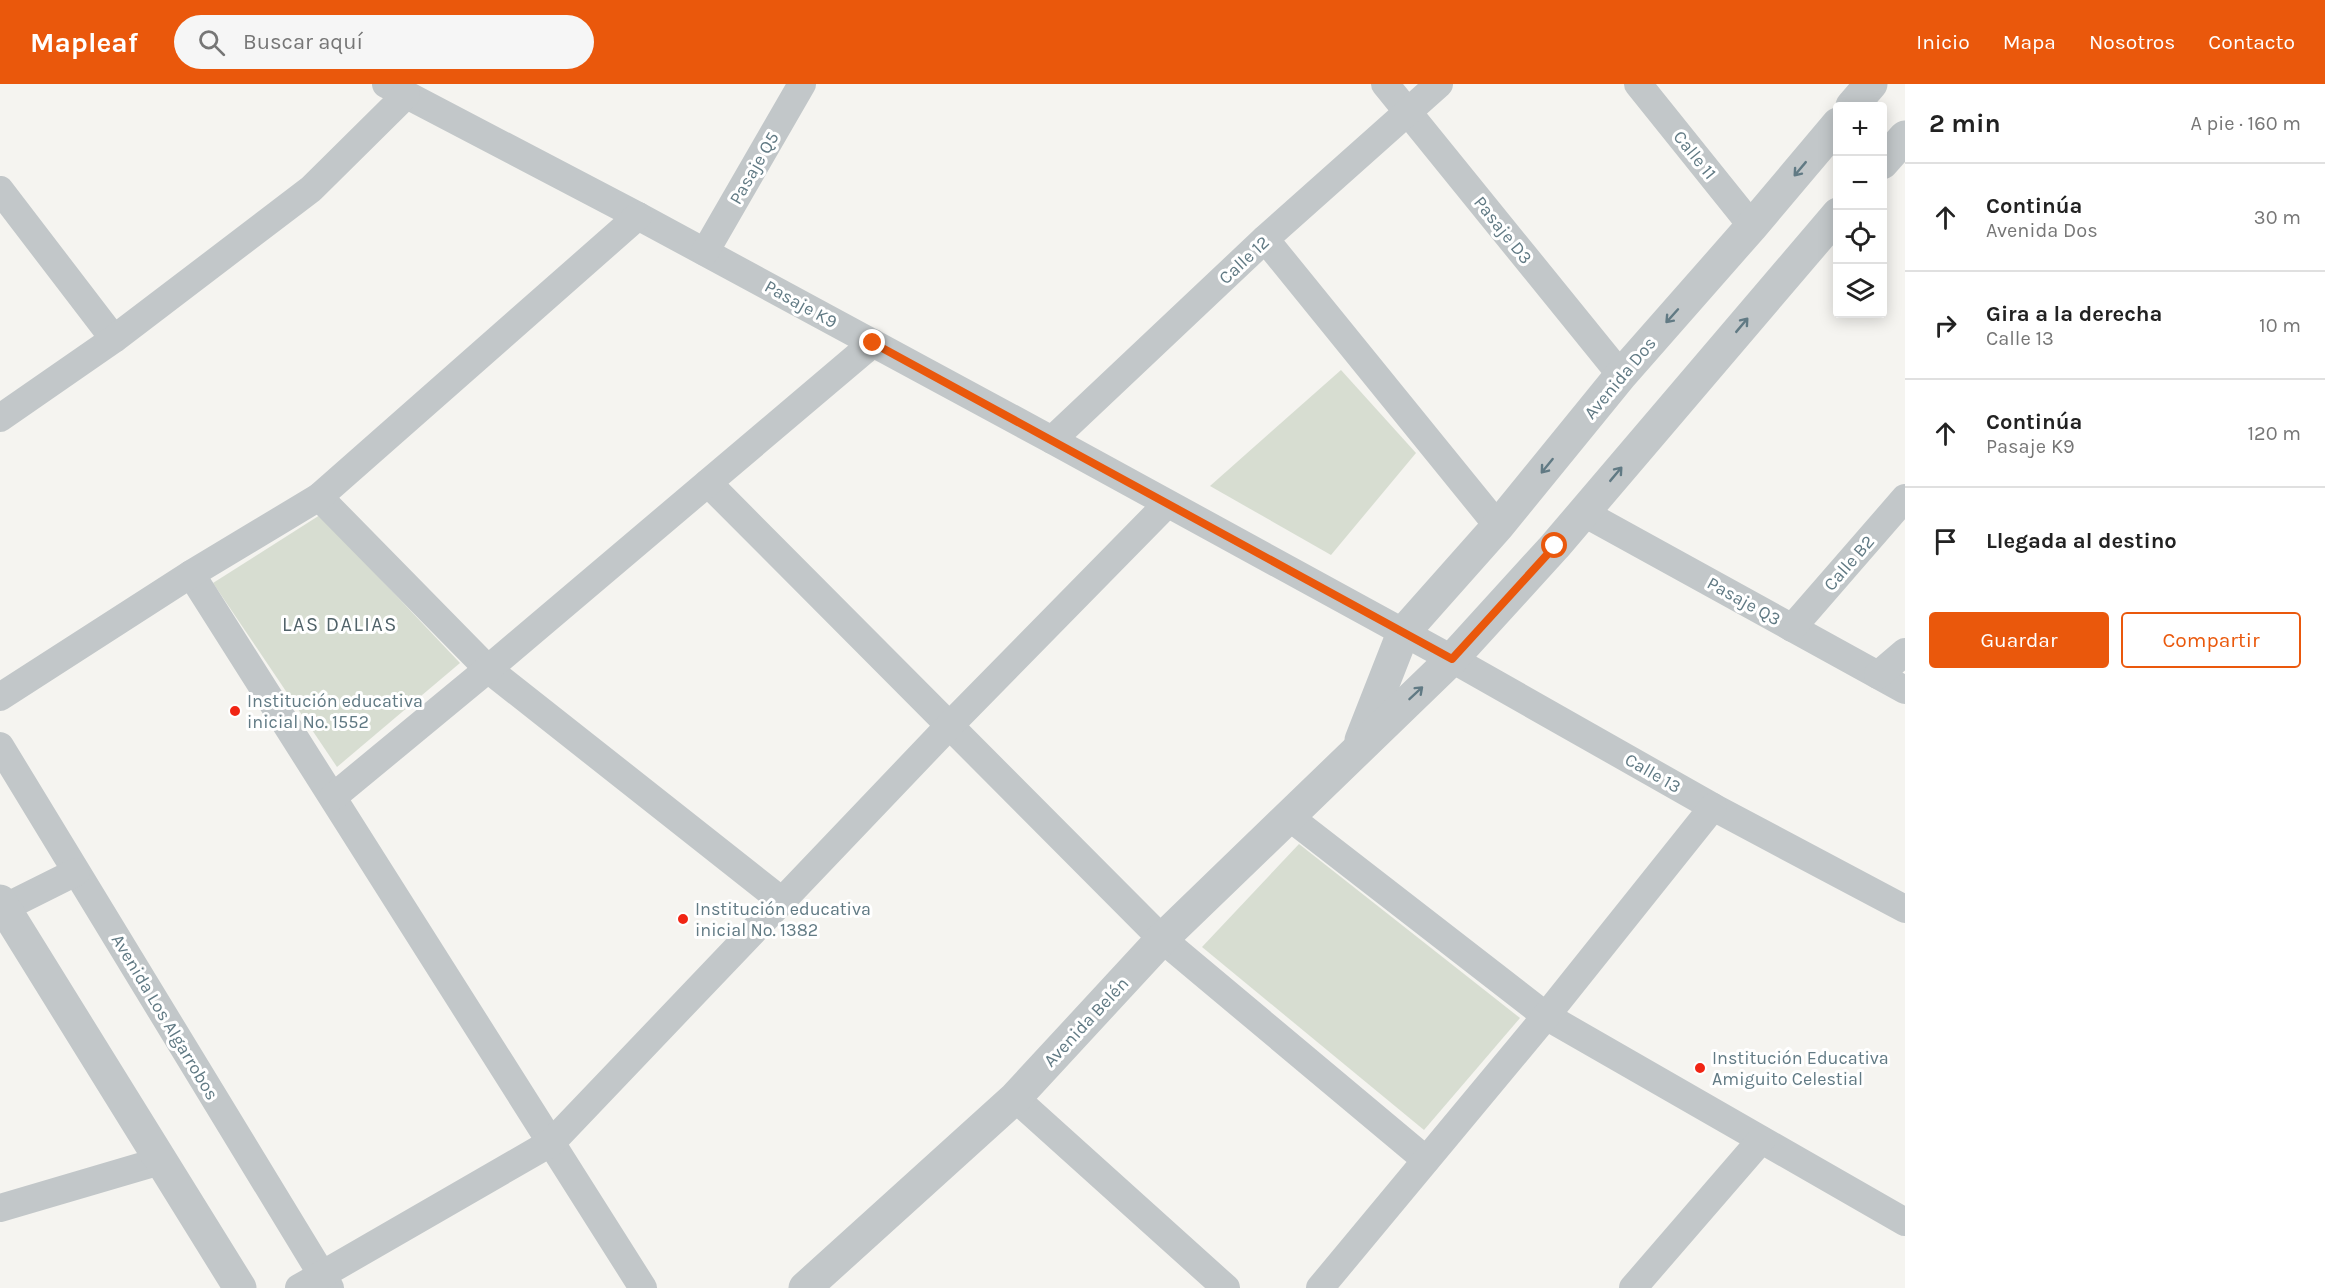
<!DOCTYPE html>
<html lang="es">
<meta charset="utf-8">
<style>
:root{--surface:#fff;--page:#f6f6f6;--text:#222;--muted:#767676;--line:#e0e0e0;--accent:#ea580c}
body{margin:0;font-family:Karla,sans-serif;background:var(--page);color:var(--text)}
.controls{position:absolute;right:18px;top:18px;display:grid;overflow:hidden;border-radius:6px;box-shadow:0 3px 15px #0003}
.controls button{width:54px;height:54px;display:grid;place-items:center;padding:0;border:0;border-bottom:2px solid var(--line);background:var(--surface);color:var(--text);font:30px sans-serif}
.stop{position:absolute;width:18px;height:18px;margin:-14px;border:4px solid #ea580c;border-radius:50%;background:#fff}
.stop.end{background:#ea580c;border-color:#fff;box-shadow:0 2px 6px #0008}
.list{margin:0;padding:0;list-style:none}
h2{display:flex;justify-content:space-between;align-items:center;height:78px;margin:0;padding:0 24px;font-size:26px}
h2 small{font-size:20px;font-weight:400;color:var(--muted)}
.list li{display:grid;grid-template-columns:39px 1fr auto;gap:18px;align-items:center;box-sizing:border-box;height:108px;padding:0 24px;border-top:2px solid var(--line)}
.list b{display:block;font-size:22px;white-space:nowrap}
.list p{margin:0;font-size:20px;white-space:nowrap;color:var(--muted)}
.list em{font-size:20px;font-style:normal;color:var(--muted)}
.actions{display:flex;gap:12px;padding:18px 24px}
.actions a{flex:1;padding:14px 0;border:2px solid var(--accent);border-radius:6px;text-align:center;font-size:21px;color:var(--accent)}
.actions .main{background:var(--accent);color:#fff}
.icon{flex:none;width:33px;height:33px;fill:none;stroke:currentColor;stroke-width:2;stroke-linecap:round;stroke-linejoin:round}
.map{position:relative;flex:none;width:1905px;height:1204px;overflow:hidden}
header{display:flex;align-items:center;gap:36px;box-sizing:border-box;height:84px;padding:0 30px;background:var(--accent);color:#fff}
header strong{font-size:28px}
nav{display:flex;gap:33px;margin-inline-start:auto;font-size:21px}
.search{width:420px;height:54px;background:var(--page);display:flex;align-items:center;gap:15px;box-sizing:border-box;padding:0 21px;border-radius:33px;color:var(--muted);font-size:22px}
main{display:flex}
aside{flex:1;background:var(--surface)}
.map>svg:first-child{display:block}
</style>
<header>
<strong>Mapleaf</strong>
<div class="search"><svg class="icon" aria-label="search" viewBox="0 0 24 24"><circle cx="10" cy="10" r="6"/><path d="M15 15l6 6"/></svg>Buscar aquí</div>
<nav><a>Inicio</a><a>Mapa</a><a>Nosotros</a><a>Contacto</a></nav>
</header>
<main>
<div class="map">
<svg width="1905" height="1204" viewBox="0 0 1905 1204">
<rect width="100%" height="100%" fill="#f5f4f0"/>
<!-- green -->
<g fill="#d7ddd1">
<polygon points="1341,286 1416,369 1331,471 1210,402"/>
<polygon points="320,431 460,579 337,683 213,499"/>
<polygon points="1299,760 1520,934 1424,1046 1202,863"/>
</g>
<g fill="none" stroke-linecap="round" stroke-linejoin="round">
<!-- minor -->
<g stroke="#c2c7c9" stroke-width="28">
<polyline points="386,0 638,132 1052,356 1452,575 1713,723 1905,825"/>
<polyline points="1385,0 1621,291"/>
<polyline points="1638,0 1752,142"/>
<polyline points="0,106 114,255"/>
<polyline points="1265,155 1498,442"/>
<polyline points="705,168 802,0"/>
<polyline points="0,334 114,255 311,105 406,11"/>
<polyline points="1052,356 1265,155 1439,0"/>
<polyline points="708,399 1162,855 1426,1076"/>
<polyline points="319,413 488,585 782,817"/>
<polyline points="1584,429 1905,606"/>
<polyline points="191,490 643,1204"/>
<polyline points="1792,544 1905,414"/>
<polyline points="1878,591 1905,568"/>
<polyline points="0,613 191,490 319,413 638,132"/>
<polyline points="0,662 330,1204"/>
<polyline points="333,713 488,585 873,259"/>
<polyline points="1288,732 1546,932 1905,1138"/>
<polyline points="0,826 76,788"/>
<polyline points="1015,1014 1226,1204"/>
<polyline points="0,1124 160,1077"/>
<polyline points="299,1204 552,1058 949,642 1167,420"/>
<polyline points="1320,1204 1546,932 1713,723"/>
<polyline points="1633,1204 1761,1056"/>
</g>
<!-- tertiary -->
<g stroke="#c2c7c9" stroke-width="33">
<polyline points="1852,22 1871,0"/>
<polyline points="1882,79 1905,53"/>
<polyline points="1361,656 1403,549 1498,442 1621,291 1752,142 1838,40"/>
<polyline points="0,817 240,1204"/>
<polyline points="805,1204 1015,1014 1162,855 1452,575 1555,462 1838,130"/>
</g>
</g>
<!-- one-way arrows -->
<defs><path id="oneway-shaft" d="M-6 0H5M1.5-3L5.5 0L1.5 3" fill="none" stroke-width="1.6" stroke-linecap="round" stroke-linejoin="round" transform="scale(1.5)"/></defs>
<g stroke="#617a84">
<use href="#oneway-shaft" transform="translate(1800 85) rotate(130)"/>
<use href="#oneway-shaft" transform="translate(1672 232) rotate(132)"/>
<use href="#oneway-shaft" transform="translate(1742 241) rotate(-50)"/>
<use href="#oneway-shaft" transform="translate(1547 382) rotate(129)"/>
<use href="#oneway-shaft" transform="translate(1616 390) rotate(-50)"/>
<use href="#oneway-shaft" transform="translate(1416 609) rotate(-43)"/>
</g>
<g fill="none" stroke-linecap="round" stroke-linejoin="round">
<!-- route -->
<polyline stroke="#ea580c" stroke-width="8" points="873,259 1452,575 1555,462"/>
</g>
<!-- markers -->
<g fill="#f12514" stroke="#fff" stroke-width="2">
<circle cx="235" cy="627" r="6"/>
<circle cx="683" cy="835" r="6"/>
<circle cx="1700" cy="984" r="6"/>
</g>
<g text-anchor="middle" dominant-baseline="central" stroke-width="6" stroke-linejoin="round" paint-order="stroke">
<!-- street labels -->
<g font-size="18" fill="#617a84" stroke="#fff">
<text transform="translate(1695 71) rotate(51)">Calle 11</text>
<text transform="translate(754 84) rotate(-60)">Pasaje Q5</text>
<text transform="translate(1503 146) rotate(51)">Pasaje D3</text>
<text transform="translate(1244 176) rotate(-43)">Calle 12</text>
<text transform="translate(801 220) rotate(29)">Pasaje K9</text>
<text transform="translate(1620 294) rotate(-50)">Avenida Dos</text>
<text transform="translate(1849 479) rotate(-49)">Calle B2</text>
<text transform="translate(1744 517) rotate(29)">Pasaje Q3</text>
<text transform="translate(1653 689) rotate(30)">Calle 13</text>
<text transform="translate(165 933) rotate(59)">Avenida Los Algarrobos</text>
<text transform="translate(1086 938) rotate(-47)">Avenida Belén</text>
</g>
<!-- poi labels -->
<g font-size="18" fill="#617a84" stroke="#fff" text-anchor="start">
<text x="247" y="617">Institución educativa<tspan x="247" dy="21">inicial No. 1552</tspan></text>
<text x="695" y="825">Institución educativa<tspan x="695" dy="21">inicial No. 1382</tspan></text>
<text x="1712" y="974">Institución Educativa<tspan x="1712" dy="21">Amiguito Celestial</tspan></text>
</g>
<!-- neighbourhood labels -->
<g font-size="20" letter-spacing="1.5" fill="#506269" stroke="#fff">
<text x="340" y="540">LAS DALIAS</text>
</g>
</g>
</svg>
<div class="controls">
<button>+</button>
<button>−</button>
<button><svg class="icon" aria-label="locate" viewBox="0 0 24 24"><circle cx="12" cy="12" r="6"/><path d="M12 2v4M12 18v4M2 12h4M18 12h4"/></svg></button>
<button><svg class="icon" aria-label="layers" viewBox="0 0 24 24"><path d="M12 4l9 5-9 5-9-5zM3 14l9 5 9-5"/></svg></button>
</div>
<div class="stop" style="left:1555px;top:462px"></div>
<div class="stop end" style="left:873px;top:259px"></div>
</div>
<aside>
<h2>2 min<small>A pie · 160 m</small></h2>
<ul class="list">
<li><svg class="icon" aria-label="ahead" viewBox="0 0 24 24"><path d="M12 20V5M6 11l6-6 6 6"/></svg><div><b>Continúa</b><p>Avenida Dos</p></div><em>30 m</em></li>
<li><svg class="icon" aria-label="right" viewBox="0 0 24 24"><path d="M7 20v-9h11M14 6l5 5-5 5"/></svg><div><b>Gira a la derecha</b><p>Calle 13</p></div><em>10 m</em></li>
<li><svg class="icon" aria-label="ahead" viewBox="0 0 24 24"><path d="M12 20V5M6 11l6-6 6 6"/></svg><div><b>Continúa</b><p>Pasaje K9</p></div><em>120 m</em></li>
<li><svg class="icon" aria-label="arrive" viewBox="0 0 24 24"><path d="M6 21V4h12l-3 4 3 4H6"/></svg><div><b>Llegada al destino</b></div></li>
</ul>
<div class="actions"><a class="main">Guardar</a><a>Compartir</a></div>
</aside>
</main>
